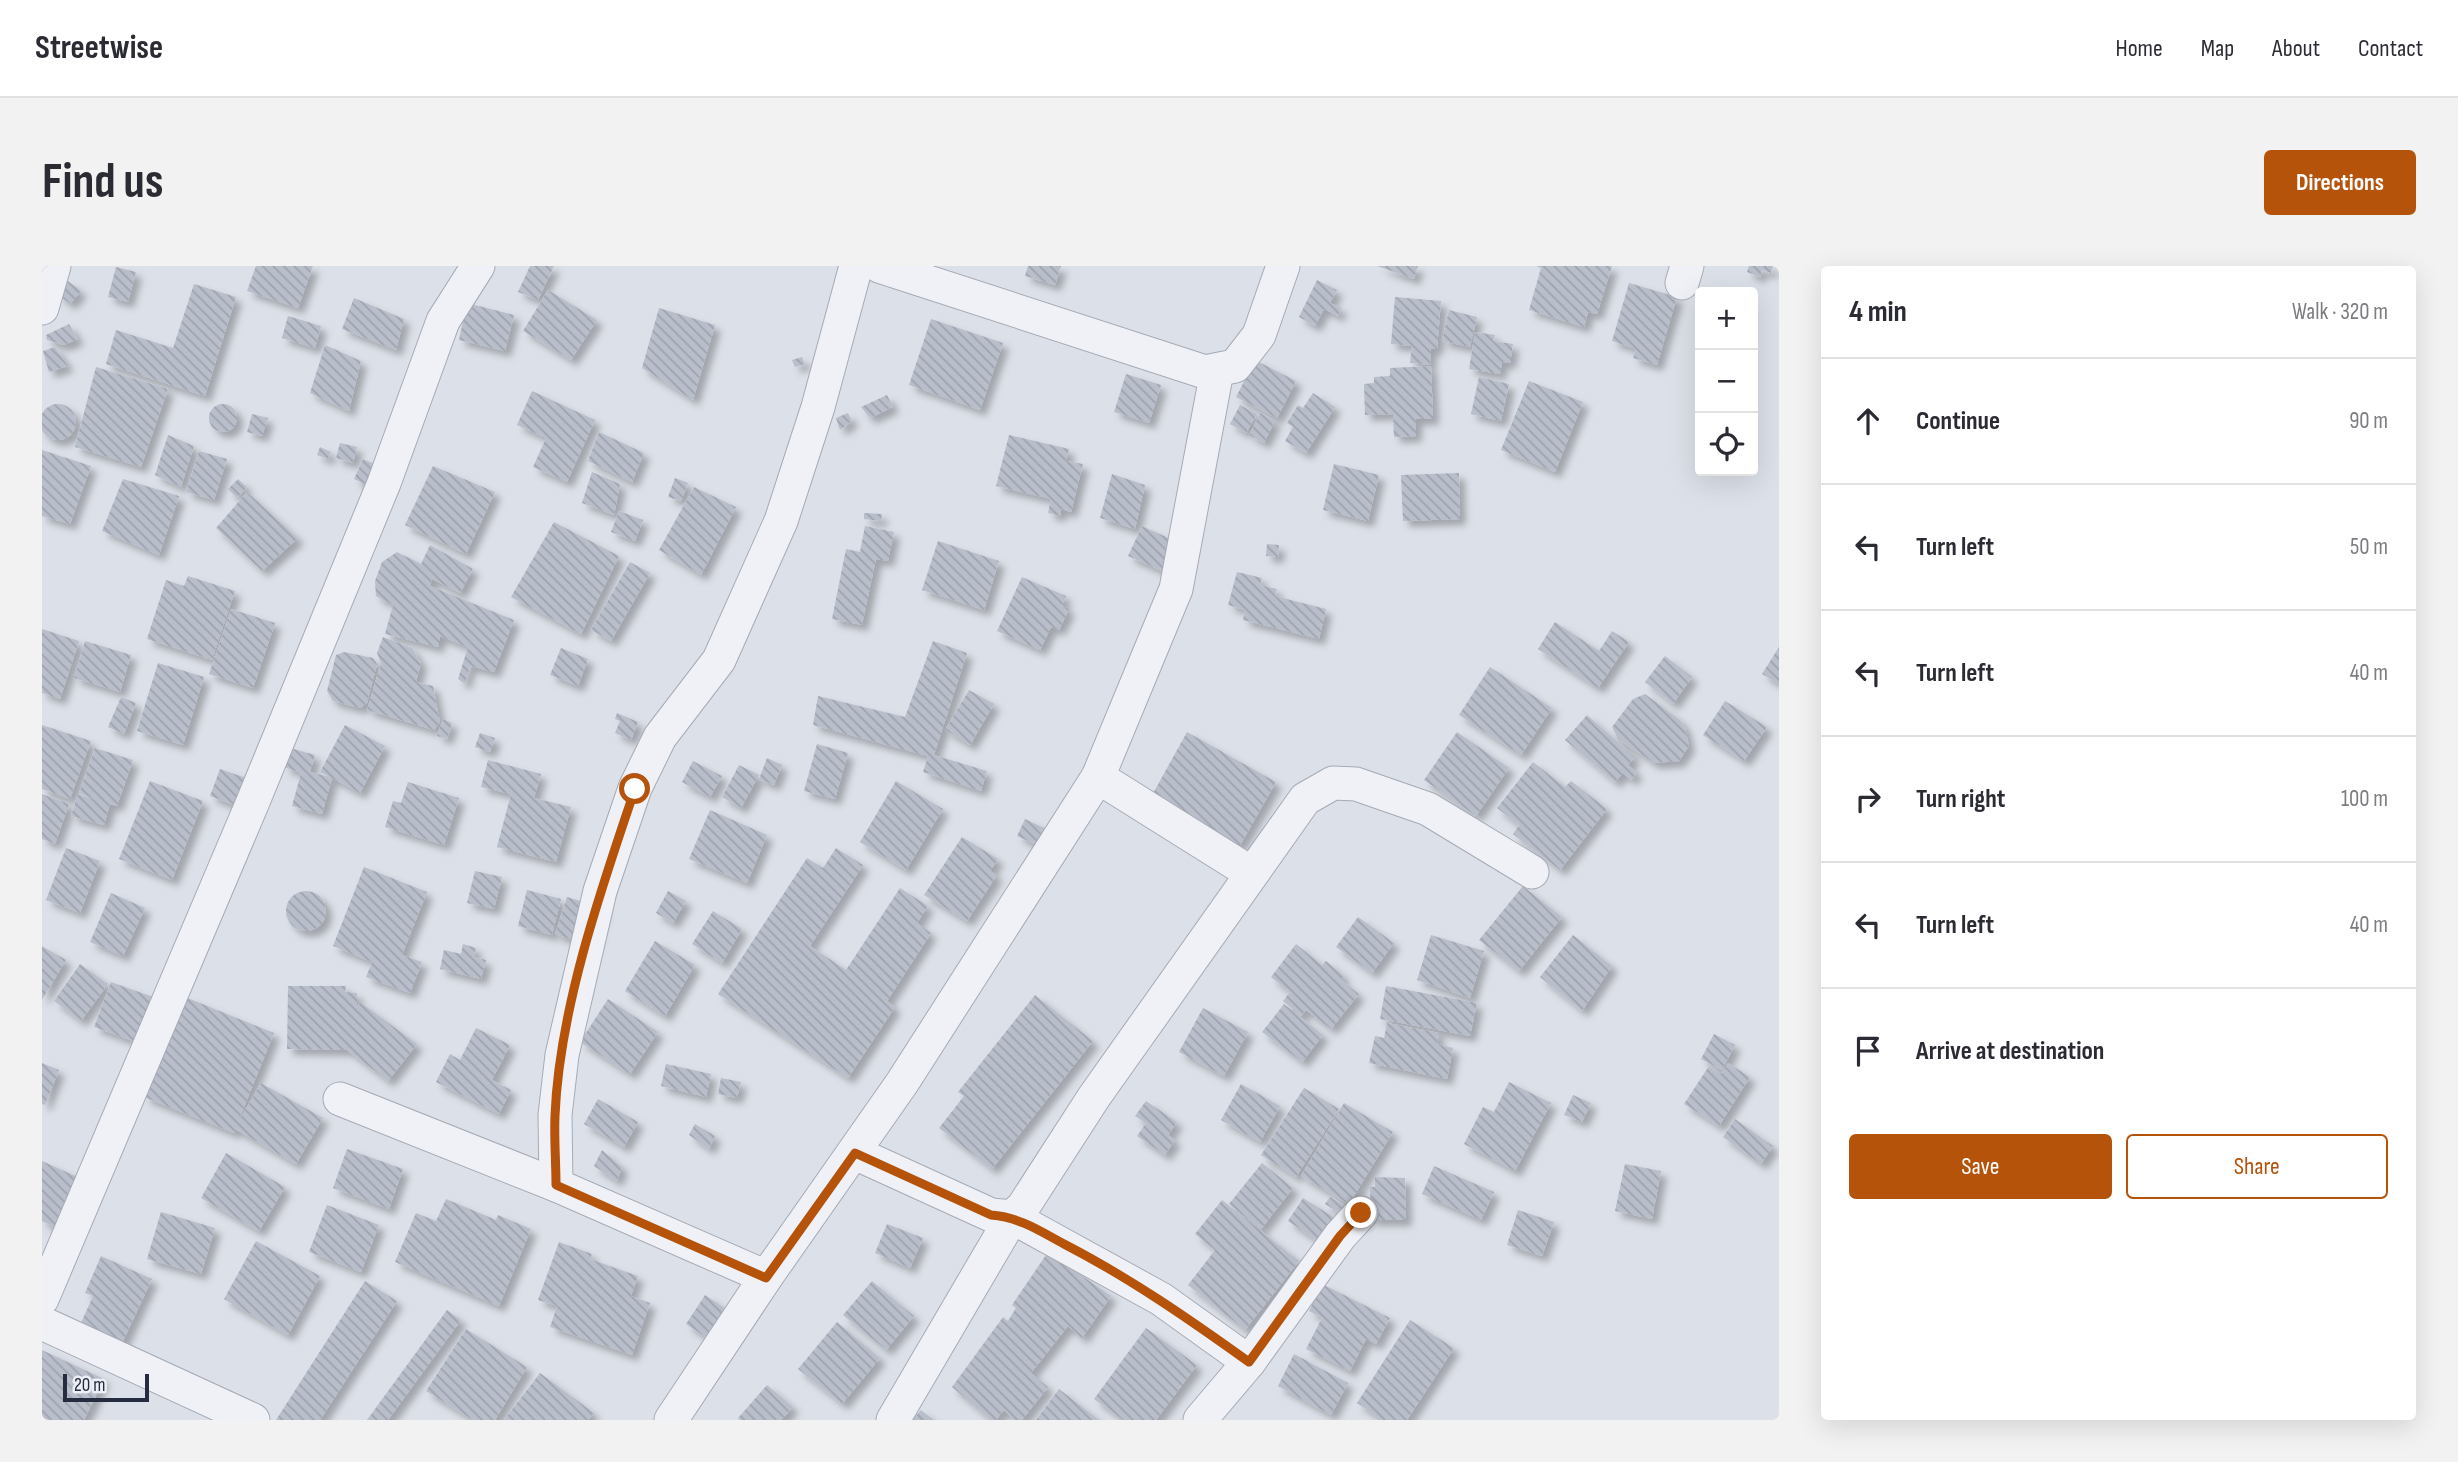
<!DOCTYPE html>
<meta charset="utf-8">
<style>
:root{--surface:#fff;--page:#f2f2f3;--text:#2b2b33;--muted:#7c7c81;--line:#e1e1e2;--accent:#b45309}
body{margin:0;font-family:"Sofia Sans Condensed",sans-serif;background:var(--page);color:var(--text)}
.controls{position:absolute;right:21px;top:21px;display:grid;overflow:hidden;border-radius:7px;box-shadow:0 7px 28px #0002}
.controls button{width:63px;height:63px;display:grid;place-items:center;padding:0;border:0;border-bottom:2px solid var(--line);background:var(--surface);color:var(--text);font:35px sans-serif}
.scale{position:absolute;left:21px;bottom:18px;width:86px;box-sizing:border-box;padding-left:7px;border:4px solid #252c3f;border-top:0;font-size:19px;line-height:24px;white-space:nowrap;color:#252c3f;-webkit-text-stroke:5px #eceff5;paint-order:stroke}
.stop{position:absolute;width:21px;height:21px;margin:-16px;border:5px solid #b45309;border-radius:50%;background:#fff}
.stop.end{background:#b45309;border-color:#fff;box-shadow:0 2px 7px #0008}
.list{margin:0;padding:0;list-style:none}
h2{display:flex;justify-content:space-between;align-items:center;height:91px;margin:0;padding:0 28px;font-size:30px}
h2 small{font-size:23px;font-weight:400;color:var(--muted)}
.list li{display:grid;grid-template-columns:46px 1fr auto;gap:21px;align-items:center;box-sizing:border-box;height:126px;padding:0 28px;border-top:2px solid var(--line)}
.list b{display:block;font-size:26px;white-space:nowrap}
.list em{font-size:23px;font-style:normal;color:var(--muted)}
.actions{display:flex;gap:14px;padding:21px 28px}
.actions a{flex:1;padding:16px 0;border:2px solid var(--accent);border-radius:7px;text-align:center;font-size:24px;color:var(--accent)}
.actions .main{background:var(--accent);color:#fff}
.icon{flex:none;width:38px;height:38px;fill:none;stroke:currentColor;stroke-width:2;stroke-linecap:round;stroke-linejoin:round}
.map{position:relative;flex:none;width:1737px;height:1154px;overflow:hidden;border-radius:7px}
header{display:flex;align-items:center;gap:42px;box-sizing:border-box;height:98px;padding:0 35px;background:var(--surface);border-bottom:2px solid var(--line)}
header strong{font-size:33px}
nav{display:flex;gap:38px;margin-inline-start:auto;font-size:24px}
.intro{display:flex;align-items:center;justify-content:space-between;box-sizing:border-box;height:168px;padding:0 42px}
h1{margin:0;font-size:49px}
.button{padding:18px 32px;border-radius:7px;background:var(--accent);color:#fff;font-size:24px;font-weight:700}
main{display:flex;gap:42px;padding:0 42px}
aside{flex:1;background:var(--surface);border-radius:7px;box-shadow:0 7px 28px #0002}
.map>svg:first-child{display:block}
</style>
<header>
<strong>Streetwise</strong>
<nav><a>Home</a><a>Map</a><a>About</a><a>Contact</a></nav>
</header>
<div class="intro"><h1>Find us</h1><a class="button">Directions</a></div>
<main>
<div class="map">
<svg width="1737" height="1154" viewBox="0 0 1737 1154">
<defs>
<pattern id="building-back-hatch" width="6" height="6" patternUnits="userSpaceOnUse" patternTransform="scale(1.75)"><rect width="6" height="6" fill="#b9becb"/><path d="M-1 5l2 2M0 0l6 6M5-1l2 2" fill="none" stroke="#9fa3af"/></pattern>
<filter id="shadow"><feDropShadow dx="6" dy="6" stdDeviation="3.5" flood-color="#0004"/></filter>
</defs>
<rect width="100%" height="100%" fill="#dce0e8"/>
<!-- building -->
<g fill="url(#building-back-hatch)" filter="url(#shadow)">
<polygon points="214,0 271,0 256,42 205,25"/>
<polygon points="488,0 512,0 496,34 476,26"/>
<polygon points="986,0 1019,0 1013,19 983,10"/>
<polygon points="1335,0 1376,0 1372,13"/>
<polygon points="1494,0 1570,0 1555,48 1546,46 1542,61 1487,44 1499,2"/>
<polygon points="1707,0 1731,0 1729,7 1720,4 1718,11 1705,6"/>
<polygon points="74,1 94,6 86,36 66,31"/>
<polygon points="1275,14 1295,24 1288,37 1299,42 1296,50 1282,43 1273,60 1257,51"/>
<polygon points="26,15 39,25 28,38 15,28"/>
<polygon points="1587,17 1635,31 1615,99 1591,92 1594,83 1570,75"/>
<polygon points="152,18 194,31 163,130 64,98 74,64 131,82"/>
<polygon points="506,24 555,54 529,94 481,65"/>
<polygon points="1353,31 1399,35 1395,83 1389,83 1388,99 1368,97 1370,80 1349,78"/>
<polygon points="312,32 362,53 354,84 300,63"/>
<polygon points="425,37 472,49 463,85 417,74"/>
<polygon points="617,42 673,59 651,134 600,102"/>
<polygon points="1407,44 1435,51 1428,81 1400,75"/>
<polygon points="246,50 279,60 273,82 240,72"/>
<polygon points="889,53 961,77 938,144 867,119"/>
<polygon points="27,58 36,73 22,79 5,74 4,69"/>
<polygon points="1433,66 1453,69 1451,75 1471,78 1468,97 1460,96 1458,108 1427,103"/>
<polygon points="283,79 319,95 307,145 268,127"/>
<polygon points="13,81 26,100 7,106 1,85"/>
<polygon points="760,91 763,98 753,101 750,94"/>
<polygon points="1213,94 1254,115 1235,152 1194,131"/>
<polygon points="1389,100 1391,153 1374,153 1374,170 1352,171 1351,148 1323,149 1322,118 1332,117 1332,111 1348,110 1348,102"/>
<polygon points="54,101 126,123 99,201 33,181"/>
<polygon points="1084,108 1119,119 1107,157 1072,146"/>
<polygon points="1437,111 1467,118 1459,155 1429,148"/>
<polygon points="1487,115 1541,136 1513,206 1459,184"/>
<polygon points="490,125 553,154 525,216 491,201 504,172 475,159"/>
<polygon points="1271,127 1293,141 1264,187 1243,175 1251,161 1245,157 1256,139 1261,142"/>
<polygon points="845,129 851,141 828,152 819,141"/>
<circle cx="16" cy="156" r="18"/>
<circle cx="181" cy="152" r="14"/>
<polygon points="1198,139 1215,148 1204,167 1188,158"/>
<polygon points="806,147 810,155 798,164 794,152"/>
<polygon points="1218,147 1233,155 1222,177 1207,169"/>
<polygon points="210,148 226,152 220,170 205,166"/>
<polygon points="557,166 602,187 590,216 546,195"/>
<polygon points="126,169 152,180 139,221 113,209"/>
<polygon points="967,169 1027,183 1024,195 1041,198 1029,246 1019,243 1018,250 1006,247 1009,233 954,220"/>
<polygon points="298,177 315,181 311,197 294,192"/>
<polygon points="278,181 289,186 286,193 275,189"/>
<polygon points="0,184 49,200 28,258 0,250"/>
<polygon points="157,185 185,193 172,234 144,226"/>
<polygon points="321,193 339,201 330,221 312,213"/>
<polygon points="1292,198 1337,209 1326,255 1281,244"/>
<polygon points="391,200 453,226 424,288 363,259"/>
<polygon points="550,206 578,218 572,249 540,237"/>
<polygon points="1417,207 1418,253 1361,255 1359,209"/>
<polygon points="1070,208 1103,219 1093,263 1058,252"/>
<polygon points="633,212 646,217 639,235 626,231"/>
<polygon points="81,213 137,230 117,289 60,265"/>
<polygon points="196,213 205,221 195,232 186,223"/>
<polygon points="652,221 694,241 659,309 617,284"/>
<polygon points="205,226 256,272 220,305 174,262"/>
<polygon points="577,245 601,254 593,275 569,266"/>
<polygon points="822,247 840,248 839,255 822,253"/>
<polygon points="512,256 577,290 539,368 469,331"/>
<polygon points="823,260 852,266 846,295 834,293 820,359 790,353 804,283 818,286"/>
<polygon points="1100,260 1142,279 1129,309 1086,290"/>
<polygon points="896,275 957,295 942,344 880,324"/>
<polygon points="1225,278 1237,279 1236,291 1224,290"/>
<polygon points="388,279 431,303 418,327 390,313 388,320 472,354 452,406 428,400 423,418 416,413 426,381 398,370 396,381 343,368 351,339 334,330 333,315 340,296 355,286 379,298"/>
<polygon points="588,296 608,307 569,375 549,364"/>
<polygon points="1195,306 1220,312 1218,319 1235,323 1233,330 1284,343 1277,373 1201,354 1203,344 1186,339"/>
<polygon points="146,310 193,325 170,394 105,373 124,314 142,320"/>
<polygon points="980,311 1024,330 1020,339 1027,343 1017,364 1009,361 998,384 955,365"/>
<polygon points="189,343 233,357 211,422 167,408"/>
<polygon points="1513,356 1557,385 1570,365 1587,376 1556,422 1496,383"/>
<polygon points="0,363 37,375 18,433 0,427"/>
<polygon points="341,371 370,382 379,397 374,416 391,420 398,456 392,464 325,444 339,397 335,387"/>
<polygon points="43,375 89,389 78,426 32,412"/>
<polygon points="891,375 925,387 892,489 945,505 939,525 881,506 886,490 771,459 776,430 863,451"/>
<polygon points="1737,381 1737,418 1720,408"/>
<polygon points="519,382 546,393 536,420 508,409"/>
<polygon points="302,386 331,392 335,398 325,437 318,442 291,435 285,425 294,389"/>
<polygon points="1623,390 1650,411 1631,438 1603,416"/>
<polygon points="116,397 162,411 141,479 95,465"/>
<polygon points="1448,401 1510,442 1479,489 1417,449"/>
<polygon points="927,424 952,438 928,479 903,464"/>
<polygon points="1603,428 1638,454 1643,462 1647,480 1637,495 1612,497 1576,473 1570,461 1591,433"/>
<polygon points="79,431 94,437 82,468 66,461"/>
<polygon points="1683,435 1725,461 1702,495 1661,469"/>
<polygon points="575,447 596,456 589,474 573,467 578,455 573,453"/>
<polygon points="1545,449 1593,491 1586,499 1595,507 1589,514 1581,507 1573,516 1523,474"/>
<polygon points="401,453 410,457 405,473 395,470"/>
<polygon points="0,459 49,475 28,533 0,523"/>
<polygon points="303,459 343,480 318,527 290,512 280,548 250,540 259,507 242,501 248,482 273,489 268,506 288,511 278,506"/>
<polygon points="1145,466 1234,516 1197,581 1109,531"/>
<polygon points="1415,466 1467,502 1434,550 1382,514"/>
<polygon points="438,467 453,472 448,486 433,481"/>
<polygon points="775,478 806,487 793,533 762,525"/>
<polygon points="53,482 91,494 75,540 68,538 62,559 29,550 36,528 60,536 37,527"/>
<polygon points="725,492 740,499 732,519 717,513"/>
<polygon points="446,494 499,508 492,532 529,541 514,596 455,581 469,528 439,521"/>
<polygon points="651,495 680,510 668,531 640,516"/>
<polygon points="1491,496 1523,521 1529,515 1565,543 1518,604 1471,568 1477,559 1455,542"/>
<polygon points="697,499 717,509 699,542 680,531"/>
<polygon points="178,503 210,514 200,542 168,530"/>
<polygon points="108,515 161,535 130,614 77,593"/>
<polygon points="854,515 901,543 864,604 818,576"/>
<polygon points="366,516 417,532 402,579 343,561 351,535 359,537"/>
<polygon points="0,528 27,538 13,578 0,573"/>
<polygon points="668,544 725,569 705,617 647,593"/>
<polygon points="983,553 1004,563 997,580 975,570"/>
<polygon points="920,571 956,593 948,605 955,609 925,655 882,629"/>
<polygon points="24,582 58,595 38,647 4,634"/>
<polygon points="794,582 821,599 768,680 804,704 858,622 886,640 875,657 889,667 845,735 853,741 806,812 676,728 765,592 781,602"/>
<polygon points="322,601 385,626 360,689 380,696 368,727 324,711 330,696 291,680"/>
<polygon points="433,605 460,611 452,643 425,637"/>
<polygon points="1481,620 1520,651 1477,705 1437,674"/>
<polygon points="485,624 519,633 510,669 476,660"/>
<polygon points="626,625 644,635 631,657 614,647"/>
<circle cx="264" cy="645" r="20"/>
<polygon points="69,627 103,642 81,690 48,676"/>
<polygon points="525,631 561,642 550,680 513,668"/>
<polygon points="671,645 700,663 680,697 650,678"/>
<polygon points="1316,651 1352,677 1330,707 1294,681"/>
<polygon points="1389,669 1442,685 1428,732 1375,714"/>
<polygon points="1531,669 1570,700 1540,745 1498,711"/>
<polygon points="613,675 653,699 623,750 583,725"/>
<polygon points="421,678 434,682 432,691 444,694 439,713 398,703 402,684 419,688"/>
<polygon points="1254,678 1280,699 1284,695 1302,710 1299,714 1317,728 1289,763 1264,744 1259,750 1241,735 1248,726 1229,711"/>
<polygon points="0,680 24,694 0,734"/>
<polygon points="38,698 66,718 39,755 12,735"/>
<polygon points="69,716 111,731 94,776 52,761"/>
<polygon points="246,720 304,720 303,726 315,727 315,741 318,736 375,778 346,815 305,784 245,783"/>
<polygon points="1344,720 1435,737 1428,770 1338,753"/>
<polygon points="993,729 1051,775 950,903 897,862 922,830 916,826"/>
<polygon points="143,731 232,767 196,856 219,817 281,852 254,898 193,863 192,867 102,831"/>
<polygon points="566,733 616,766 588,808 538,776"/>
<polygon points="1242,738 1281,769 1260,796 1220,766"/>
<polygon points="1161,742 1206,766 1182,810 1137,786"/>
<polygon points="1345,757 1397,767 1395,778 1411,782 1405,813 1327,797 1333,770 1342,772"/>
<polygon points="434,762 468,779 450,814 469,824 457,848 394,816 408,788 418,794"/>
<polygon points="1672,768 1693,779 1680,804 1659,793"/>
<polygon points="0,797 17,804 3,839 0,838"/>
<polygon points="1686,797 1708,811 1677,860 1642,838 1667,800 1679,808"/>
<polygon points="624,798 669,808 664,831 619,820"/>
<polygon points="679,812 699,816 695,832 676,828"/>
<polygon points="1467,816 1509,837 1473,905 1422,878 1441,841 1452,846"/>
<polygon points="1199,818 1238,840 1218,876 1179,854"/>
<polygon points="1262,822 1297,843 1254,911 1219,889"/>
<polygon points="1531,829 1549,837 1540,856 1522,849"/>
<polygon points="556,833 596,856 582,881 542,858"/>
<polygon points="1104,835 1135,856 1126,869 1133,874 1123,889 1095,870 1104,857 1093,850"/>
<polygon points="1302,837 1351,866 1307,938 1259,910"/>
<polygon points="1693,853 1731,880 1719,898 1681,871"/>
<polygon points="653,858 673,870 667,883 647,869"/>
<polygon points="305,883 361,903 347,943 291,922"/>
<polygon points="560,884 580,901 575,915 552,900"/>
<polygon points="184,887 243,921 217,965 159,932"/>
<polygon points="0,895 40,913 17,963 0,955"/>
<polygon points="1220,897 1251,922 1219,963 1187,938"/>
<polygon points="1583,898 1619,905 1610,953 1573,945"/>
<polygon points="1392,900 1452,926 1439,954 1380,928"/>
<polygon points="1333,911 1363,912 1364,954 1329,954 1328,921 1333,921"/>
<polygon points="1288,931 1305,941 1301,949 1283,938"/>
<polygon points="1261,932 1293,952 1277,976 1246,955"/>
<polygon points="404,933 454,954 456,949 489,963 457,1040 353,996 374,947 394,955"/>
<polygon points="1180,934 1257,995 1203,1064 1146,1019 1173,984 1153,968"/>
<polygon points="285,939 337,959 319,1006 267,986"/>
<polygon points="1476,944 1512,956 1500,990 1465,979"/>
<polygon points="119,946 173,962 159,1008 105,993"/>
<polygon points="845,958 881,972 868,1002 833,987"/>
<polygon points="214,975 278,1010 246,1069 182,1033"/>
<polygon points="517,976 550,988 548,993 596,1010 589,1030 608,1037 590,1089 508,1061 515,1040 496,1034"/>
<polygon points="1006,986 1069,1030 1040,1072 1026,1060 989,1107 1006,1121 980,1154 972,1154 962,1144 954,1154 949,1154 910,1121 961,1051 966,1055 974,1042 970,1039"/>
<polygon points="59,990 110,1013 76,1086 34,1068 51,1030 43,1027"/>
<polygon points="323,1015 355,1035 278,1154 234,1154"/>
<polygon points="830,1015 872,1050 844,1084 801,1049"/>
<polygon points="1280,1018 1348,1052 1334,1078 1324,1073 1308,1105 1264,1083 1280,1052 1267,1045"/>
<polygon points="663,1029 687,1045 668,1074 644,1058"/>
<polygon points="405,1044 419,1054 346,1154 325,1154"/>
<polygon points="1368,1054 1412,1082 1365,1154 1341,1154 1315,1137"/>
<polygon points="795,1056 838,1092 800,1138 756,1103"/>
<polygon points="1104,1062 1155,1099 1114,1154 1081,1154 1052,1133"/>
<polygon points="424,1063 485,1101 453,1154 431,1154 384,1125"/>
<polygon points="0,1084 62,1113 42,1154 0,1154"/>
<polygon points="1252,1088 1306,1117 1289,1149 1236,1120"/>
<polygon points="498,1107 552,1147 546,1154 462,1154"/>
<polygon points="725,1119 751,1141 739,1154 698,1154 696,1152"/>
<polygon points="1017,1123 1057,1154 994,1154"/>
<polygon points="879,1144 891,1154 870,1154"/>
</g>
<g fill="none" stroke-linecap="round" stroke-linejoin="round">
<defs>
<g id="street">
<polyline points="837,0 1163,106 1193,100 1217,69 1241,0"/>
<polyline points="1640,17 1645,0"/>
<polyline points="0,42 12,0"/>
<polyline points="1163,106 1175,105 1134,323 1056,511 1209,607"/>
<polyline points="298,833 514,919"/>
<polyline points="813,887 949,949 970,951 981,941 1052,831 1263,533 1291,517 1314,518 1386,543 1490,606"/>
<polyline points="724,1011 514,919 513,849 520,789 558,625 593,522 618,471 677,394 739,255 776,141 814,0"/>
<polyline points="0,1033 210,538 342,217 401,55 436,0"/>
<polyline points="0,1057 211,1154"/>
<polyline points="629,1154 724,1011 860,817 1056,511"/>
<polyline points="851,1154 970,951 1119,1033 1207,1096"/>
<polyline points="1158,1154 1207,1096 1298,970 1319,947"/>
</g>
</defs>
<!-- street casing -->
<use href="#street" stroke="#a5aab5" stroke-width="35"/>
<!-- street -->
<use href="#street" stroke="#eff1f6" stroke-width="33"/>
</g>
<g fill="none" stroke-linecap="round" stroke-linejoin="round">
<!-- route -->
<path stroke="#b45309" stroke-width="9" d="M 593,523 C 559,623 517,744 513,850 C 512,873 514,896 514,919 L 724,1012 L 813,887 L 949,949 C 977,951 998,965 1022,978 C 1088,1012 1147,1053 1207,1096 L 1298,970 L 1319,947"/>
</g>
</svg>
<div class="controls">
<button>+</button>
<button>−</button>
<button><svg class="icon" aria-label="locate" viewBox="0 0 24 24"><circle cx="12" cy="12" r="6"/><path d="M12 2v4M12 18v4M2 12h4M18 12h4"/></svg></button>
</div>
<div class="scale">20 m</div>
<div class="stop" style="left:593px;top:523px"></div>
<div class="stop end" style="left:1319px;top:947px"></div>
</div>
<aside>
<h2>4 min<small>Walk · 320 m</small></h2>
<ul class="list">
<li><svg class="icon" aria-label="ahead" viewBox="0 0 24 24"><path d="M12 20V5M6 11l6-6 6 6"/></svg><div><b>Continue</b></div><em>90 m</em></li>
<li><svg class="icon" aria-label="left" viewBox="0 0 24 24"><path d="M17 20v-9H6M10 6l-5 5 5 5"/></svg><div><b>Turn left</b></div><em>50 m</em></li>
<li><svg class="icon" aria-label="left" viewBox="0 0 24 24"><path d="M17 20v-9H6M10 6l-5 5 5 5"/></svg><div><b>Turn left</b></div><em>40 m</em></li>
<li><svg class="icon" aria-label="right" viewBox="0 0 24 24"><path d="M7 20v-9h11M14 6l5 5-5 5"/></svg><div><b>Turn right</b></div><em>100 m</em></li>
<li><svg class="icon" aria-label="left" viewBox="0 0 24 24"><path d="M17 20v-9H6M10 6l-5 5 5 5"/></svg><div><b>Turn left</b></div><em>40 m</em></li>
<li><svg class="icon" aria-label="arrive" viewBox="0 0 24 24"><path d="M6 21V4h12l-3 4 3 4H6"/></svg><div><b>Arrive at destination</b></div></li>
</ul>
<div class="actions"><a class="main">Save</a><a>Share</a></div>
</aside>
</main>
